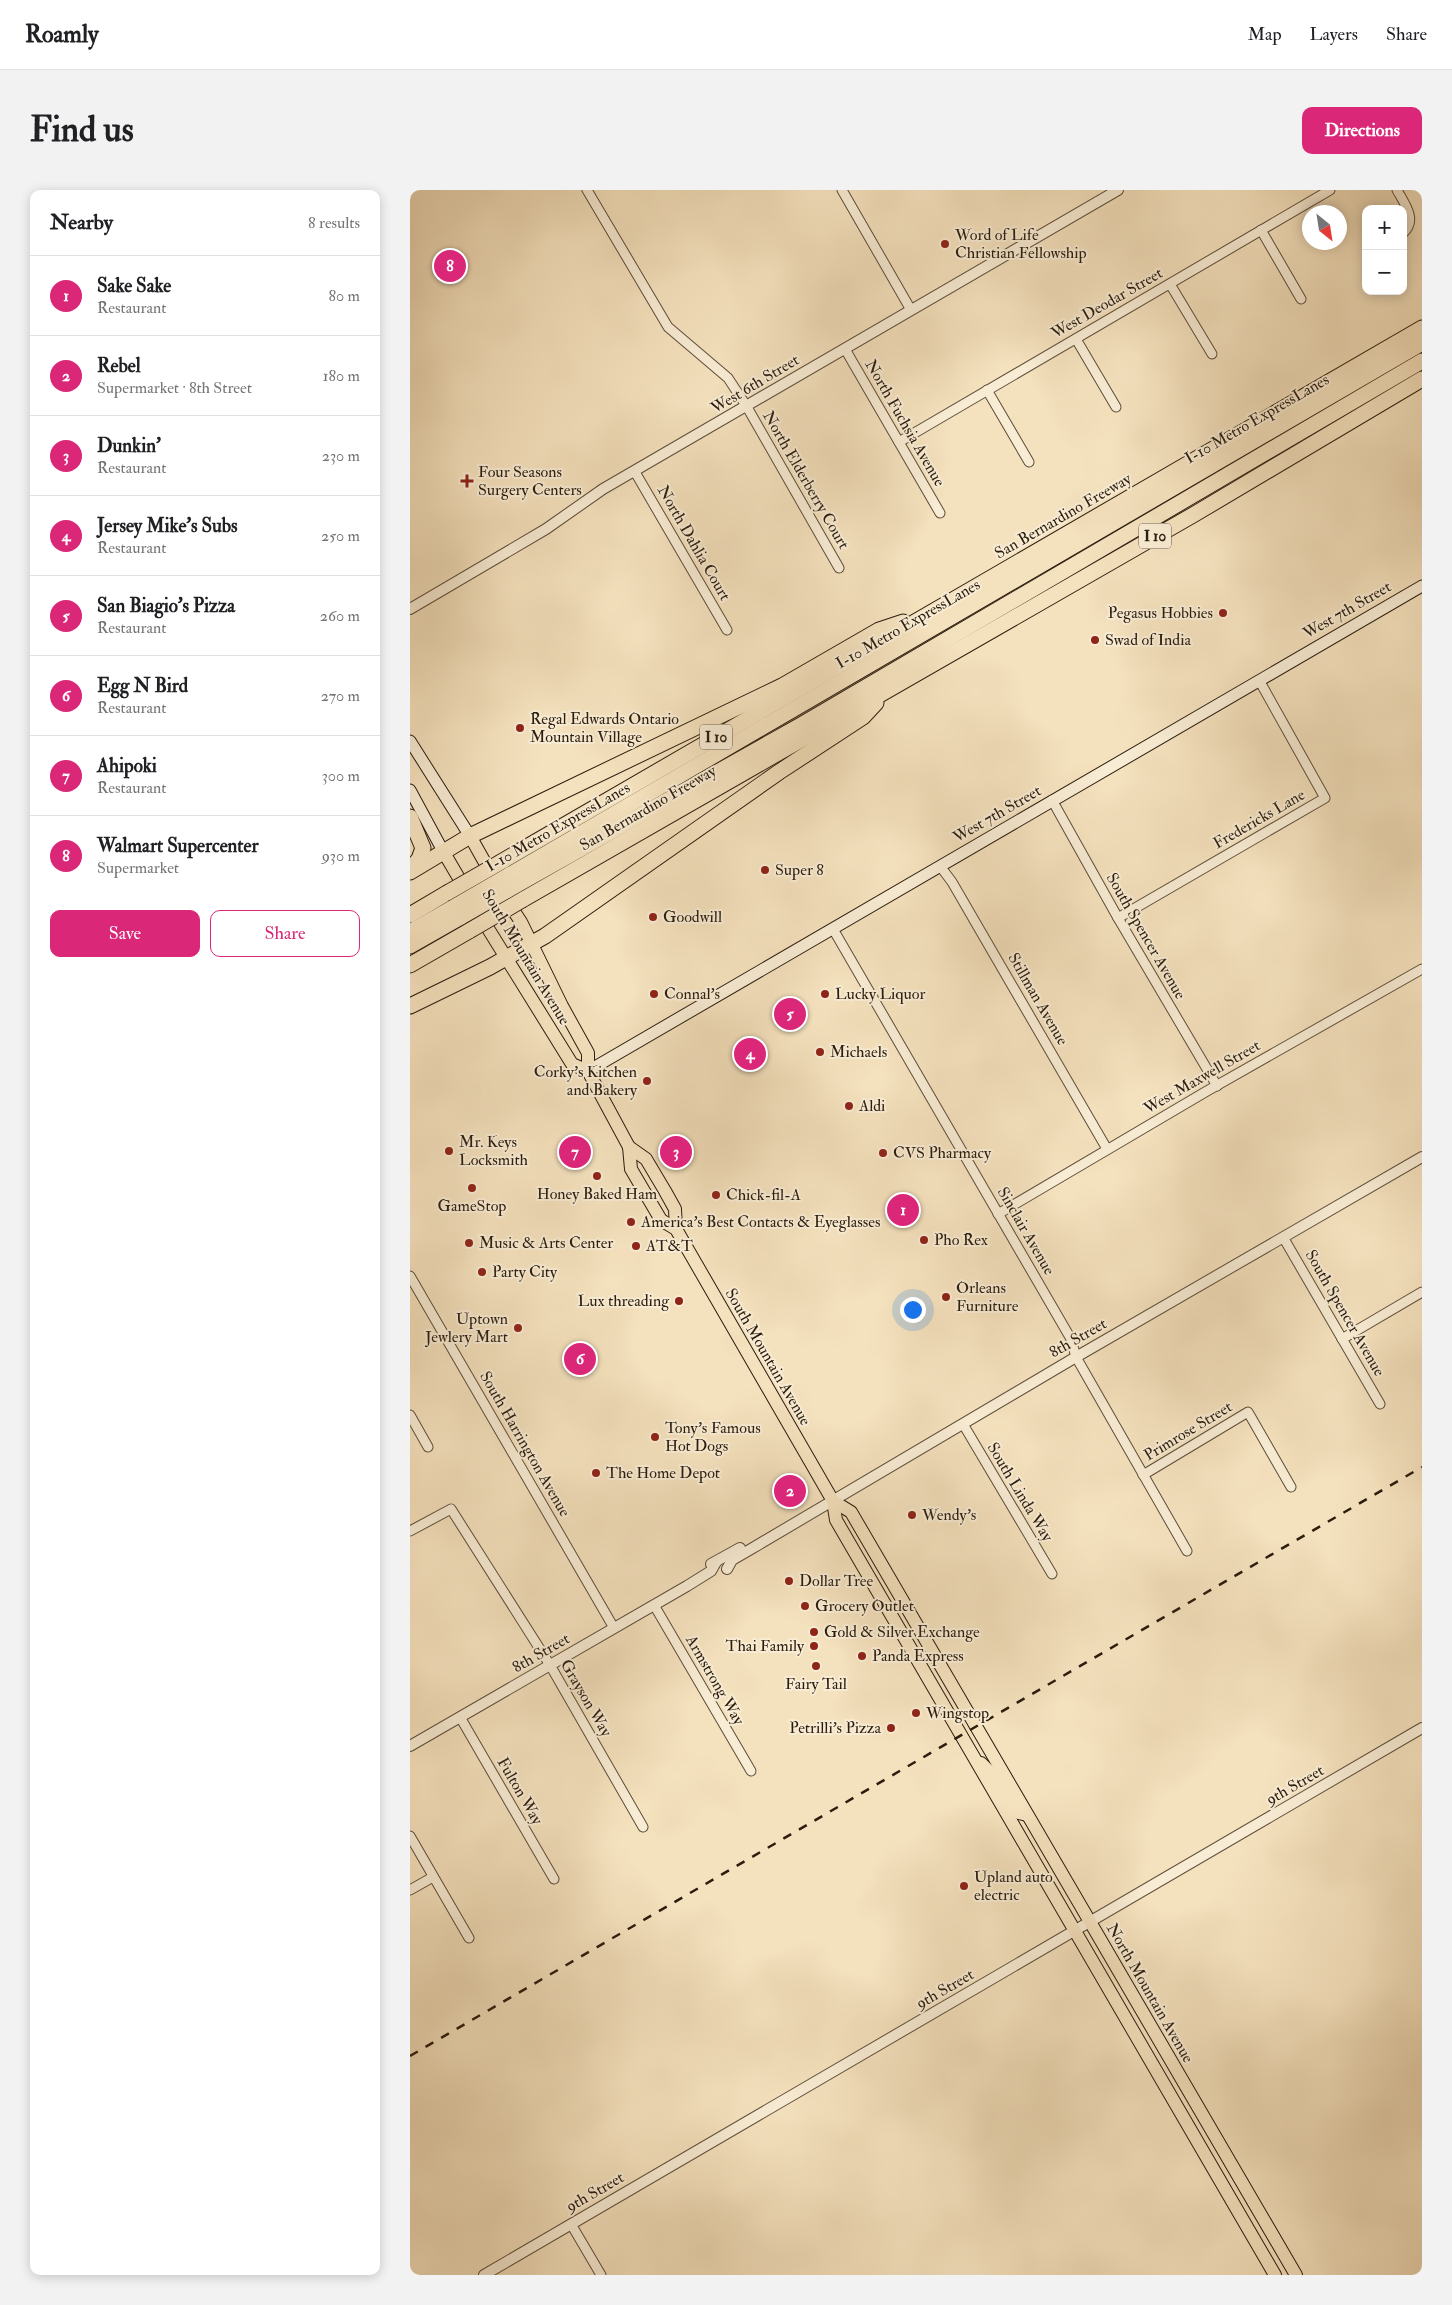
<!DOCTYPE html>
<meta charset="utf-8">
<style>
:root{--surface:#fff;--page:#f2f2f2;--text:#202124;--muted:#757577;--line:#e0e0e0;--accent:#db2777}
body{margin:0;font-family:"IM FELL Double Pica",serif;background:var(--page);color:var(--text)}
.controls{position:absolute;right:15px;top:15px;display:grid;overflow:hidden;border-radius:10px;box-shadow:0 2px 12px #0003}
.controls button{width:45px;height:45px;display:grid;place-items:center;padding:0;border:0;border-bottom:1px solid var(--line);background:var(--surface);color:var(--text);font:25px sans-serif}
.compass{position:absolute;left:892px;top:15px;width:45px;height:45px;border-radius:50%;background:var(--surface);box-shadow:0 2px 12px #0003;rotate:150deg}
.you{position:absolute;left:502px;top:1119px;width:18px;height:18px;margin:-12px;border:4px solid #fff;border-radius:50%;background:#1a73e8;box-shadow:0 0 0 8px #1a73e833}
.badge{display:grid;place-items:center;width:32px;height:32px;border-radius:50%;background:var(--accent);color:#fff;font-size:16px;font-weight:700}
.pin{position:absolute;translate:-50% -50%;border:2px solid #fff;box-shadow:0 1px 5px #0006}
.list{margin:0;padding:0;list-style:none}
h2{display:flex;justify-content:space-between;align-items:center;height:65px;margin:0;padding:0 20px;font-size:21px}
h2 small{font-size:16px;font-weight:400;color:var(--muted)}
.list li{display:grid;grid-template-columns:32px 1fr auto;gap:15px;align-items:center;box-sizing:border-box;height:80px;padding:0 20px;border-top:1px solid var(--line)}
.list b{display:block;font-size:19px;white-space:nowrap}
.list p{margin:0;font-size:16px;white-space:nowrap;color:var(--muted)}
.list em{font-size:16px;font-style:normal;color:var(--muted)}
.actions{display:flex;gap:10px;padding:15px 20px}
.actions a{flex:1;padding:11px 0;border:1px solid var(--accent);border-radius:10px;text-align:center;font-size:18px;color:var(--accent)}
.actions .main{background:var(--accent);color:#fff}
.map{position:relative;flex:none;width:1012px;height:2085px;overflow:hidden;border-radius:10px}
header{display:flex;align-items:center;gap:30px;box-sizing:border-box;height:70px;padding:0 25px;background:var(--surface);border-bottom:1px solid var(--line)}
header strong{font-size:24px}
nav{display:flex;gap:28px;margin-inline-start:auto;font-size:18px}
.intro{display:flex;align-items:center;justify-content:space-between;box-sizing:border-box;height:120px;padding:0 30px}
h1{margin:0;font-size:35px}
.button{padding:12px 22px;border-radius:10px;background:var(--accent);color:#fff;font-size:18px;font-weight:700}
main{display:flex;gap:30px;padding:0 30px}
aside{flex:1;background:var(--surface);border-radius:10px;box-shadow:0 2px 12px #0003}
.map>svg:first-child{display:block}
</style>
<header>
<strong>Roamly</strong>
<nav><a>Map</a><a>Layers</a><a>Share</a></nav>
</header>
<div class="intro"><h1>Find us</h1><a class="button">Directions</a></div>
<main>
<aside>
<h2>Nearby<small>8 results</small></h2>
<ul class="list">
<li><span class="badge">1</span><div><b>Sake Sake</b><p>Restaurant</p></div><em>80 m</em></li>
<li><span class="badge">2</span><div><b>Rebel</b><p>Supermarket · 8th Street</p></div><em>180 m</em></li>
<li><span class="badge">3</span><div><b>Dunkin'</b><p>Restaurant</p></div><em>230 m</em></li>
<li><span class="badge">4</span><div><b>Jersey Mike's Subs</b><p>Restaurant</p></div><em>250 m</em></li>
<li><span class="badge">5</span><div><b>San Biagio's Pizza</b><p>Restaurant</p></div><em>260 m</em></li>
<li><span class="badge">6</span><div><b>Egg N Bird</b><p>Restaurant</p></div><em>270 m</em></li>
<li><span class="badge">7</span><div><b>Ahipoki</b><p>Restaurant</p></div><em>300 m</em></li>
<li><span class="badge">8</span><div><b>Walmart Supercenter</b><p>Supermarket</p></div><em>930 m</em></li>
</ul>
<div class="actions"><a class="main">Save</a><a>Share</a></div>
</aside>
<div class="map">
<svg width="1012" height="2085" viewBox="0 0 1012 2085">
<rect width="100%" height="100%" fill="#f4e1bd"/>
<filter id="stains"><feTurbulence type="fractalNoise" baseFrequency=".004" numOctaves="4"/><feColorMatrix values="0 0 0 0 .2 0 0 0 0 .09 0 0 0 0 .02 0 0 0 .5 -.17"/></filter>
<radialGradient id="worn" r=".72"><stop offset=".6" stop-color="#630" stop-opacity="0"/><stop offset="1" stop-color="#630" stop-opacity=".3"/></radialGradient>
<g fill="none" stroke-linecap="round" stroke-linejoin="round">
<defs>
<g id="minor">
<polyline points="177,0 258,137 318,188 337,217 429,378"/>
<polyline points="432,0 501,120"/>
<path d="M 987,0 C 994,13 1008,30 993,43"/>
<polyline points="851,40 891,109"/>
<polyline points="760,94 802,164"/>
<polyline points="666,149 706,217"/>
<polyline points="435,159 530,323"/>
<polyline points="577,200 619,272"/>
<polyline points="489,252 920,0"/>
<polyline points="225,282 317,440"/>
<polyline points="642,610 708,728 807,896"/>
<polyline points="530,676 542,692 697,959"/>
<polyline points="708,728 915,608 849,490"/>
<polyline points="423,739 661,1149 666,1167 777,1361"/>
<polyline points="588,1024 797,901 1012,779"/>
<polyline points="873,1047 970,1214"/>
<polyline points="0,1086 204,1438"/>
<polyline points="932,1149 1012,1102"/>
<polyline points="0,1225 18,1257"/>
<polyline points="553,1234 642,1384"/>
<polyline points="733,1285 838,1222 881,1297"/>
<polyline points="0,1341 41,1319 140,1475 233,1637"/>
<polyline points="244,1415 341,1581"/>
<polyline points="50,1527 144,1689"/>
<polyline points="0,1646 59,1748"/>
<polyline points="0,1700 23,1687"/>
<polyline points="161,2034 191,2085"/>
</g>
<g id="tertiary">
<polyline points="0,419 136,339 193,299 708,0"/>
<polyline points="301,1374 330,1358"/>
<polyline points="317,1379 322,1370 341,1359 666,1167 1012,967"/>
<polyline points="0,1556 277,1396 301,1381 306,1372"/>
<polyline points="74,2085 1012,1538"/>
</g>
<g id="secondary">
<polyline points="0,551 60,646"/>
<polyline points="0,600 33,661"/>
<polyline points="178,881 1012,396"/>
</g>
<g id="primary">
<polyline points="60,646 83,687"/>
<polyline points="33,661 57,702"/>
<polyline points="96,709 111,732 152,816 178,863 178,881 219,957 221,979 251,1030 266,1039 423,1311 426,1330 865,2085"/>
<polyline points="69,724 162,874 178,881"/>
<polyline points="219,957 236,969 255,1001 265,1019 266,1039"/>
<polyline points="423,1311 441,1322 886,2085"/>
<polyline points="571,1573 583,1585 605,1622 617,1625"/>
</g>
<g id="motorway">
<polyline points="0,627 13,658 9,669 2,677"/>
<polyline points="91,672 1012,138"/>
<polyline points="0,682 60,646 372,496 469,440 493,432"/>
<polyline points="99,685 1012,153"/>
<polyline points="105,696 391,535 1012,171"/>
<polyline points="112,710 783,325 1012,189"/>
<polyline points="0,725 37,703"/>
<polyline points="0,742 42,718"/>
<polyline points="0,756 51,727"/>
<polyline points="0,775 59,741"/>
<polyline points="0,816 80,777 135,746 369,582 453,527 466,513"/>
</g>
</defs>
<!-- minor casing -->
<use href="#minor" stroke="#5d4d3a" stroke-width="11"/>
<!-- tertiary casing -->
<use href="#tertiary" stroke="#5d4d3a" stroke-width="12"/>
<!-- secondary casing -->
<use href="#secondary" stroke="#2b1c0e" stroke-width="13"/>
<!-- primary casing -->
<use href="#primary" stroke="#2b1c0e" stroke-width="14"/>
<!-- motorway casing -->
<use href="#motorway" stroke="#2b1c0e" stroke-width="17"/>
<!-- minor -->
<use href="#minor" stroke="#f8ecd4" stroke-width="9"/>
<!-- tertiary -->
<use href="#tertiary" stroke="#f8ecd4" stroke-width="10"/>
<!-- secondary -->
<use href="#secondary" stroke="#f8ecd4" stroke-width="11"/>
<!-- primary -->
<use href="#primary" stroke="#f4e1bd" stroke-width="12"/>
<!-- motorway -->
<use href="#motorway" stroke="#f4e1bd" stroke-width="15"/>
<!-- rail -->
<polyline stroke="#2b1c0e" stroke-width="2.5" stroke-dasharray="9 9" stroke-linecap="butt" points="0,1866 1012,1277"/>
<defs>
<g id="motorway-bridge">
<polyline points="37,703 91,672"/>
<polyline points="42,718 99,685"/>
<polyline points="51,727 105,696"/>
<polyline points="59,741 112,710"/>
</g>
</defs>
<!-- motorway-bridge casing -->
<use href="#motorway-bridge" stroke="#2b1c0e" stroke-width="17" stroke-linecap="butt"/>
<!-- motorway-bridge -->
<use href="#motorway-bridge" stroke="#f4e1bd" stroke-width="15"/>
</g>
<!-- markers -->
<g fill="#8f2418" stroke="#f8ecd4" stroke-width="2">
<circle cx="535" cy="54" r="5"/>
<path d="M54.5 283.5h5v5h5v5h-5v5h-5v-5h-5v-5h5z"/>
<circle cx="813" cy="423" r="5"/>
<circle cx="685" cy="450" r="5"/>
<circle cx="110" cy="538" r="5"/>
<circle cx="355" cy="680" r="5"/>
<circle cx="243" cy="727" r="5"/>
<circle cx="244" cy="804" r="5"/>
<circle cx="415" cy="804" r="5"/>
<circle cx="410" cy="862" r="5"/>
<circle cx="237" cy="891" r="5"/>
<circle cx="439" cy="916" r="5"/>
<circle cx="39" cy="961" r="5"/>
<circle cx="473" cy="963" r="5"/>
<circle cx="187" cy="986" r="5"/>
<circle cx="62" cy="998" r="5"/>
<circle cx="306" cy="1005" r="5"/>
<circle cx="221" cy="1032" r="5"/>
<circle cx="514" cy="1050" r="5"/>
<circle cx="59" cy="1053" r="5"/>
<circle cx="226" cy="1056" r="5"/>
<circle cx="72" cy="1082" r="5"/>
<circle cx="536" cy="1107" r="5"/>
<circle cx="269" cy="1111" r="5"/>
<circle cx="108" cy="1138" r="5"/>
<circle cx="245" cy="1247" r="5"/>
<circle cx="186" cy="1283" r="5"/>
<circle cx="502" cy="1325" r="5"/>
<circle cx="379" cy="1391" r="5"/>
<circle cx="395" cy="1416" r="5"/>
<circle cx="404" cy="1442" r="5"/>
<circle cx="404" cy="1456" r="5"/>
<circle cx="452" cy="1466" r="5"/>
<circle cx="406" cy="1476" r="5"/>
<circle cx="506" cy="1523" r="5"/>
<circle cx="481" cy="1538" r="5"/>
<circle cx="554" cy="1696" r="5"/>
</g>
<g text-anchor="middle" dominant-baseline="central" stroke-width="4" stroke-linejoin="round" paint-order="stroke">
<!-- shield labels -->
<g fill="#f8ecd4" stroke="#685a49" stroke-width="1">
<rect x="729" y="333.5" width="32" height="25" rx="4"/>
<rect x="290" y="534.5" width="32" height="25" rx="4"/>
</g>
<g font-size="15" font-weight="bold" fill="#2b1c0e">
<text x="745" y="346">I 10</text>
<text x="306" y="547">I 10</text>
</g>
<!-- poi labels -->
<g font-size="16" fill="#2b1c0e" stroke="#f8ecd4" text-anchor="start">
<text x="545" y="45">Word of Life<tspan x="545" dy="18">Christian Fellowship</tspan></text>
<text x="68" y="282">Four Seasons<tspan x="68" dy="18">Surgery Centers</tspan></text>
<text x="803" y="423" text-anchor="end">Pegasus Hobbies</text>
<text x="695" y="450">Swad of India</text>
<text x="120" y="529">Regal Edwards Ontario<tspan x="120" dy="18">Mountain Village</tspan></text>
<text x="365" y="680">Super 8</text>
<text x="253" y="727">Goodwill</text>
<text x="254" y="804">Connal's</text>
<text x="425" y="804">Lucky Liquor</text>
<text x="420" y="862">Michaels</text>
<text x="227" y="882" text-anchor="end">Corky's Kitchen<tspan x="227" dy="18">and Bakery</tspan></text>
<text x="449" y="916">Aldi</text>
<text x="49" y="952">Mr. Keys<tspan x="49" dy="18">Locksmith</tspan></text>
<text x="483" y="963">CVS Pharmacy</text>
<text x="187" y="1004" text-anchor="middle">Honey Baked Ham</text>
<text x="316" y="1005">Chick-fil-A</text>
<text x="62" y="1016" text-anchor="middle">GameStop</text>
<text x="231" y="1032">America's Best Contacts &amp; Eyeglasses</text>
<text x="524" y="1050">Pho Rex</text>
<text x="69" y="1053">Music &amp; Arts Center</text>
<text x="236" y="1056">AT&amp;T</text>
<text x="82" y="1082">Party City</text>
<text x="546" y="1098">Orleans<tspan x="546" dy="18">Furniture</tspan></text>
<text x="259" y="1111" text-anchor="end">Lux threading</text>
<text x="98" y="1129" text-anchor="end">Uptown<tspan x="98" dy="18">Jewlery Mart</tspan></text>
<text x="255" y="1238">Tony's Famous<tspan x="255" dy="18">Hot Dogs</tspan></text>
<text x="196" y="1283">The Home Depot</text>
<text x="512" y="1325">Wendy's</text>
<text x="389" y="1391">Dollar Tree</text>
<text x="405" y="1416">Grocery Outlet</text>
<text x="414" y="1442">Gold &amp; Silver Exchange</text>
<text x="394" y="1456" text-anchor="end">Thai Family</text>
<text x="462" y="1466">Panda Express</text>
<text x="406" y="1494" text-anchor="middle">Fairy Tail</text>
<text x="516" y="1523">Wingstop</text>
<text x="471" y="1538" text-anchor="end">Petrilli's Pizza</text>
<text x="564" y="1687">Upland auto<tspan x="564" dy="18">electric</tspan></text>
</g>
<!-- street labels -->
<g font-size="16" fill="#2b1c0e" stroke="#f8ecd4">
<text transform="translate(697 113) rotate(-30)">West Deodar Street</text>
<text transform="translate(345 194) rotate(-31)">West 6th Street</text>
<text transform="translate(847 229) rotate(-30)">I-10 Metro ExpressLanes</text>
<text transform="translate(495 233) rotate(60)">North Fuchsia Avenue</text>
<text transform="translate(396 290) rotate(60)">North Elderberry Court</text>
<text transform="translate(653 326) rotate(-30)">San Bernardino Freeway</text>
<text transform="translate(284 353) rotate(60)">North Dahlia Court</text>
<text transform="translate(937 420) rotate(-30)">West 7th Street</text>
<text transform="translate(498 434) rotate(-30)">I-10 Metro ExpressLanes</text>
<text transform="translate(238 618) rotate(-30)">San Bernardino Freeway</text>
<text transform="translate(587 624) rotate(-30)">West 7th Street</text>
<text transform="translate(849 629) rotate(-30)">Fredericks Lane</text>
<text transform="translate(148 637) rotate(-30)">I-10 Metro ExpressLanes</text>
<text transform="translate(736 746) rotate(60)">South Spencer Avenue</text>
<text transform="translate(116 767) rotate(59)">South Mountain Avenue</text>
<text transform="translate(628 809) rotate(60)">Stillman Avenue</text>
<text transform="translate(792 887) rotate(-30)">West Maxwell Street</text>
<text transform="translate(616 1041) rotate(60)">Sinclair Avenue</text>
<text transform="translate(935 1123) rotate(60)">South Spencer Avenue</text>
<text transform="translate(668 1148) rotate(-30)">8th Street</text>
<text transform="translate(358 1167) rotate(60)">South Mountain Avenue</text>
<text transform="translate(778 1241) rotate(-31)">Primrose Street</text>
<text transform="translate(115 1254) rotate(60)">South Harrington Avenue</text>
<text transform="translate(610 1302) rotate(59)">South Linda Way</text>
<text transform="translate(131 1463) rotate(-30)">8th Street</text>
<text transform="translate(305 1490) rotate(60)">Armstrong Way</text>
<text transform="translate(176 1508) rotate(60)">Grayson Way</text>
<text transform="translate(885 1595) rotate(-30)">9th Street</text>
<text transform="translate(110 1601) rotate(60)">Fulton Way</text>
<text transform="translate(535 1799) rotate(-30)">9th Street</text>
<text transform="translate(740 1803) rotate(60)">North Mountain Avenue</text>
<text transform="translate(185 2002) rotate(-30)">9th Street</text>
</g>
</g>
<rect width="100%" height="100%" filter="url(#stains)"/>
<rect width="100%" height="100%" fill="url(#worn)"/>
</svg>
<div class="controls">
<button>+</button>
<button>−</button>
</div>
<svg class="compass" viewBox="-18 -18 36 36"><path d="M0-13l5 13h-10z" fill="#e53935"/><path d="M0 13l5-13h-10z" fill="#757577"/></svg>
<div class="you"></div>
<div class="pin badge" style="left:493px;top:1020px">1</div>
<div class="pin badge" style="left:380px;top:1301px">2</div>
<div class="pin badge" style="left:266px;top:962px">3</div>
<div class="pin badge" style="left:340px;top:864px">4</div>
<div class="pin badge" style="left:380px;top:824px">5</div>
<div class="pin badge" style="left:170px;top:1169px">6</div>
<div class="pin badge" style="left:165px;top:962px">7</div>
<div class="pin badge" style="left:40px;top:76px">8</div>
</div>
</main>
